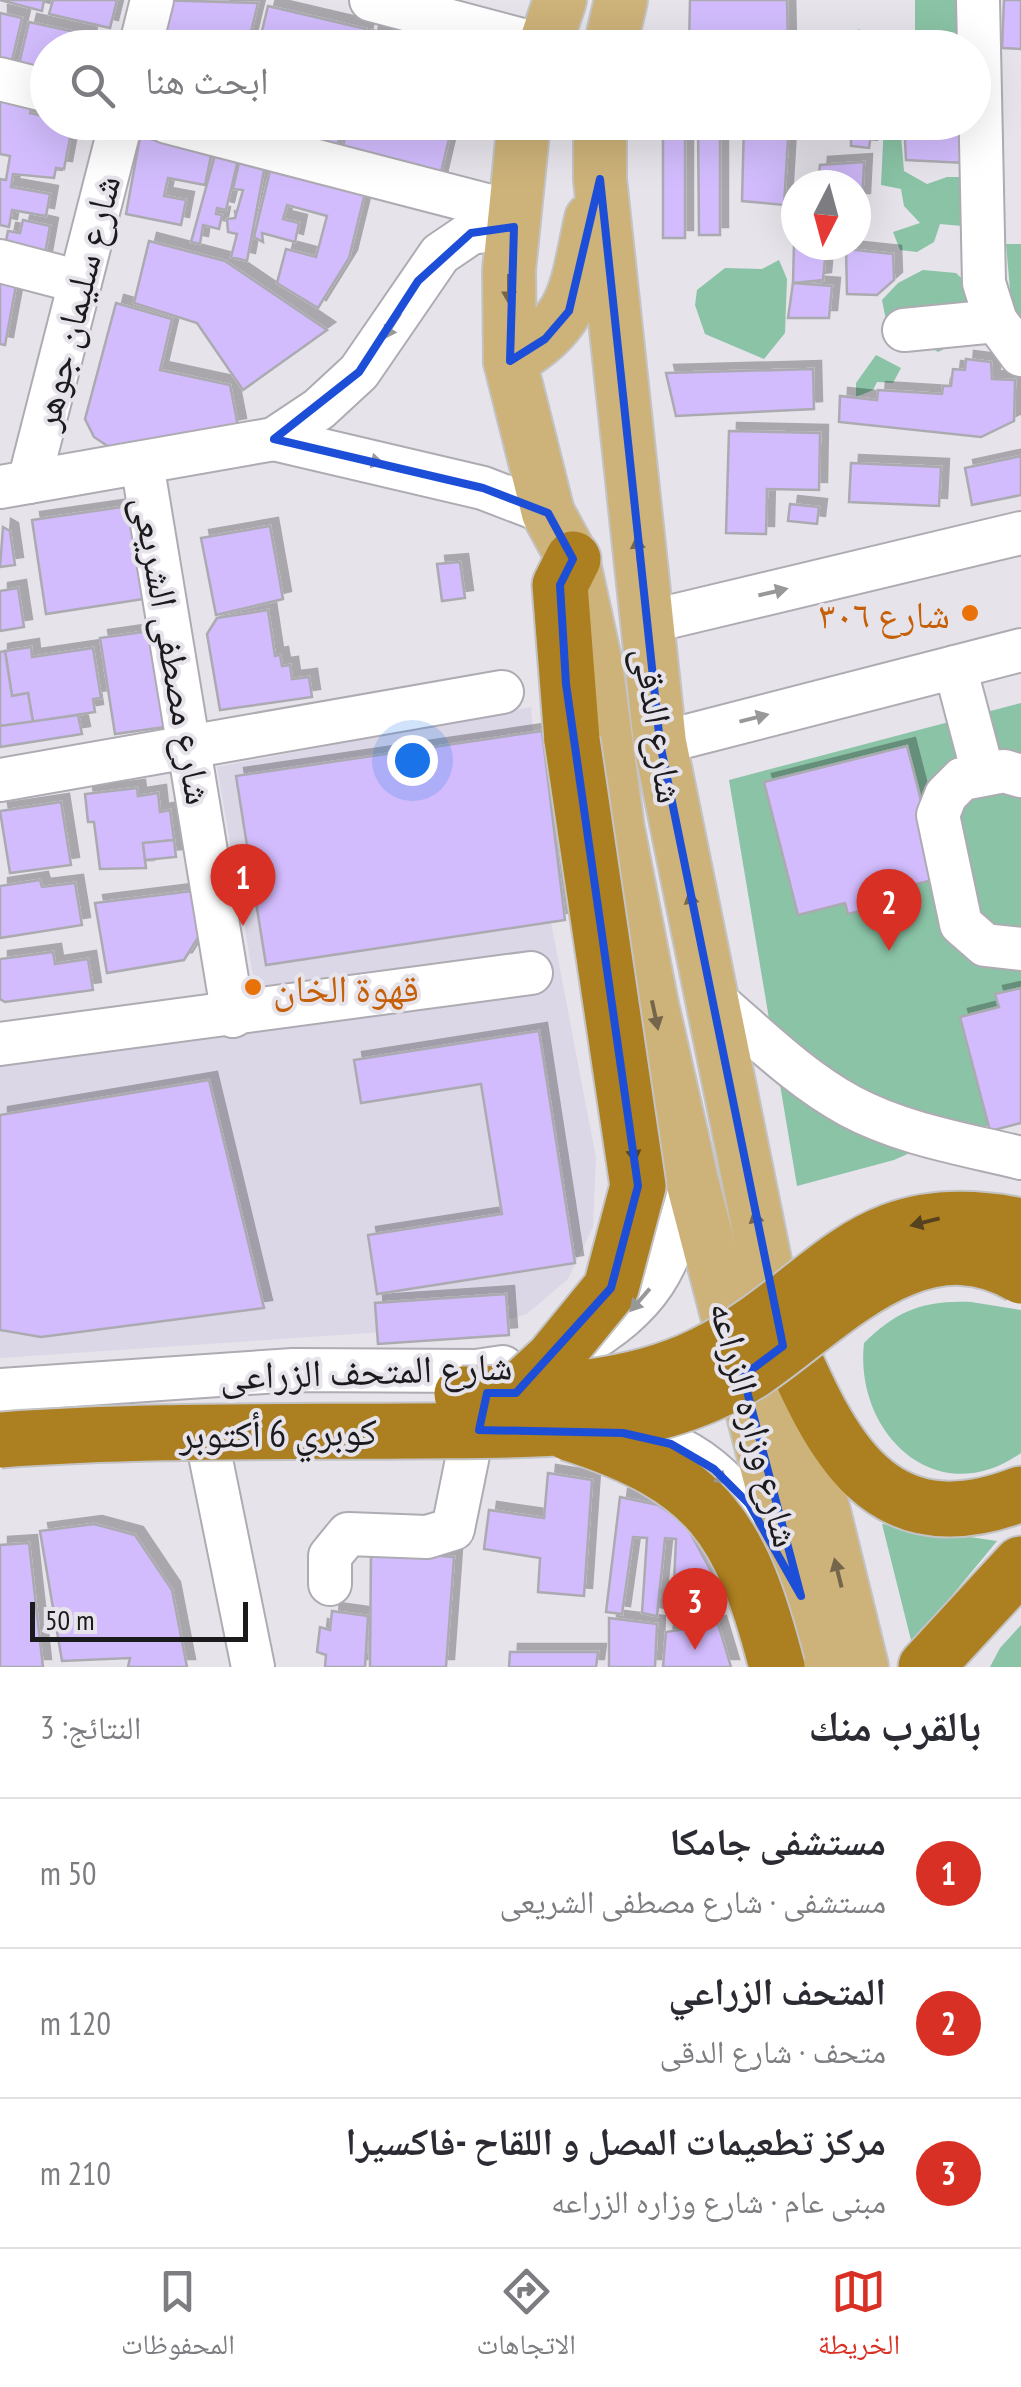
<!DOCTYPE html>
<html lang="ar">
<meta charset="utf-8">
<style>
:root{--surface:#fff;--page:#f7f7f7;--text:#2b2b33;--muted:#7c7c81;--line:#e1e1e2;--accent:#d93025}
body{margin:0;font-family:"PT Sans Narrow","Noto Naskh Arabic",sans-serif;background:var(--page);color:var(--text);direction:rtl}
.compass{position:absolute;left:781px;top:170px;width:90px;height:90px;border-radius:50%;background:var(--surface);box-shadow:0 10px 40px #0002;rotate:186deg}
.scale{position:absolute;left:30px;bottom:25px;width:218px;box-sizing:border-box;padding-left:10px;border:5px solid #1b1a1d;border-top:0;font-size:28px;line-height:35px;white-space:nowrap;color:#1b1a1d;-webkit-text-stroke:8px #e6e3eb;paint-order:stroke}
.you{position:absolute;left:412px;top:760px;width:35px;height:35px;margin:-25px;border:8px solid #fff;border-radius:50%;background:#1a73e8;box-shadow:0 0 0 15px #1a73e833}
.badge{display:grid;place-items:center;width:65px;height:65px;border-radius:50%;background:var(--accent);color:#fff;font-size:32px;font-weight:700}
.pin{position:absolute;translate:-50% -82px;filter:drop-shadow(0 2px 5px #0008)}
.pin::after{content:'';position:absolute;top:52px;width:35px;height:30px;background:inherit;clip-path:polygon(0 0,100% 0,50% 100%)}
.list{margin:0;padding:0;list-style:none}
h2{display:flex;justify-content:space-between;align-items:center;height:130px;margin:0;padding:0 40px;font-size:42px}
h2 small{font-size:32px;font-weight:400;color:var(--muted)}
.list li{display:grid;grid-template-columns:65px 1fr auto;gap:30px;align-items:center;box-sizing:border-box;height:150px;padding:0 40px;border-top:2px solid var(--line)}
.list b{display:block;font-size:38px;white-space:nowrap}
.list p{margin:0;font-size:32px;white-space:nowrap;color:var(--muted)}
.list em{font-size:32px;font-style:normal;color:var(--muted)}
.icon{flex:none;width:55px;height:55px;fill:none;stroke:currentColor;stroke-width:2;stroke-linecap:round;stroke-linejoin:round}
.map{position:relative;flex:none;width:1021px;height:1667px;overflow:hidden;direction:ltr}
.search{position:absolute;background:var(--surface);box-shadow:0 10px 40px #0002;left:30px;right:30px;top:30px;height:110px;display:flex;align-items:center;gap:25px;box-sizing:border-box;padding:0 35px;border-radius:55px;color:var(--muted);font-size:38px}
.sheet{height:580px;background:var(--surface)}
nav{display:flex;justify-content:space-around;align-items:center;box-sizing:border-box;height:140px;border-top:2px solid var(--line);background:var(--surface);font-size:28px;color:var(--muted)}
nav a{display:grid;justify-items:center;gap:5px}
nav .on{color:var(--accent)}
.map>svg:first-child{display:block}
.built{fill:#dbd7e6}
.green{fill:#8ac3a6}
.building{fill:#d2bcfd;stroke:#acaab1;stroke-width:2.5;filter:url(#shadow)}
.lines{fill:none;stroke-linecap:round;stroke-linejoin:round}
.minor-casing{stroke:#aeabb3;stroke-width:46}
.major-casing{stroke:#c4c3c4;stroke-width:56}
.highway-casing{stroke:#c4c3c4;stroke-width:59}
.minor{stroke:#fff;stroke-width:42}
.major{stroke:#cdb279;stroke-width:52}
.highway{stroke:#ac7f20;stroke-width:55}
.highway-bridge-casing{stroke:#c4c3c4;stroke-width:59;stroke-linecap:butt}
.highway-bridge{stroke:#ac7f20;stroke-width:55}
.oneway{fill:#74664b}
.oneway2{fill:#989899}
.oneway3{fill:#55421e}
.marked{fill:none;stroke:#1d4ed8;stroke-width:8;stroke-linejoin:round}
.food-dot{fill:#e8710a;stroke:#e6e3eb;stroke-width:4}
.labels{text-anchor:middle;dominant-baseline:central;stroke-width:8;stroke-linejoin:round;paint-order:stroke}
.street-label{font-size:38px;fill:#1b1a1d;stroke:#e6e3eb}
.food-label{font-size:38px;fill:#c56008;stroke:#e6e3eb;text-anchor:end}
</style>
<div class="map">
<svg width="1021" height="1667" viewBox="0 0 1021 1667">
<defs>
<filter id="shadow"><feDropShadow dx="8" dy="-8" stdDeviation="0" flood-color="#0004"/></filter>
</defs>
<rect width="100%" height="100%" fill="#e6e3eb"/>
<!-- built -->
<path class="built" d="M531 707 547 901 596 1158 593 1227 568 1279 527 1314 489 1325 0 1358V1060L262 1028 217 767Z"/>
<!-- green -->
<g class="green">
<path d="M915 0H971L970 47 915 48Z"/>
<path d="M884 123H900L904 171 927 184 947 177H971L973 227 940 224 934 242 917 252 900 250 893 232 920 223 904 206 901 189 881 185Z"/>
<path d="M1006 244H1021V335L1013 324Z"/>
<path d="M779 260 787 279 785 333 764 359 705 334 695 305 697 290 725 268 762 269Z"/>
<path d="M923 270 956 273 975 291 960 341 938 352 886 320 882 300 898 283Z"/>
<path d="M876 355 901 368 893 383 877 382 873 390 856 397V383Z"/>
<path d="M1021 703V1123L966 1128 894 1160 797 1186 729 780Z"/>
<path d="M971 1302 1021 1310V1453C936 1513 854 1433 864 1343 897 1310 925 1300 971 1302Z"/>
<path d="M882 1524 997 1541 912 1644Z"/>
<path d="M1021 1625V1667H990L1000 1648Z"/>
</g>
<!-- building -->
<g class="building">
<path d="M0 0H44L42 11Z"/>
<path d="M53 0H117L110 28 49 14Z"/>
<path d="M155 0 258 3 247 48H182L145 39Z"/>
<path d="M690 0H787L788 48H689Z"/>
<path d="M1004 0H1021V49L1002 48Z"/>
<path d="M268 6 366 29 362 48H258Z"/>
<path d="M0 13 22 18 8 77 0 75Z"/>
<path d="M29 22 89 35 86 48H48V88L15 81Z"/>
<path d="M372 30 443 48H368Z"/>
<path d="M851 39 886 43 885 48H851Z"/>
<path d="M0 100 32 106 30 113 48 117V122H73L64 169 56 168 54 178 13 174 11 187 50 194 46 216 12 210 9 227 0 225V179L6 180 10 156 0 154Z"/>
<path d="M239 122H343L334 160Z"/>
<path d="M349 122 452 126 438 185 339 162Z"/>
<rect x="663" y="122" width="22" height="116"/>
<path d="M698 122H720V235H699Z"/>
<path d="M744 122H789L784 205 742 201Z"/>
<path d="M851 122H873L869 148 851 146Z"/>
<path d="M904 122H964L965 163 906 160Z"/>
<path d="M140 137 212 151 205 185 168 178 164 196 186 200 181 225 126 214Z"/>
<path d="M215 155 238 160 226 210 217 208 216 214 222 215 219 229 203 225 200 244 191 242Z"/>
<path d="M240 158 265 165 247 261 231 257 237 234 228 232 227 219 235 218 243 190 233 189Z"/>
<path d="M864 162 862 201H856V185H818L820 165Z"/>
<path d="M270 171 365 193 349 258 318 308 277 283 286 249 316 257 327 216 287 205 283 219 299 223 295 242 262 233 263 242 254 237Z"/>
<path d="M23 220 50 226 44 259 4 251 8 231 20 233Z"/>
<path d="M149 241 225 261 327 330 243 390 197 323 134 303Z"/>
<path d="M794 244 826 248 823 280 793 283Z"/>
<path d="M846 249 893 254 894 280 877 295 847 294Z"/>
<path d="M0 277 17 280 5 345 0 344Z"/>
<path d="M793 283 832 286 829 318H788Z"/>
<path d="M116 303 172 319 160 370 230 385 238 426 112 449 94 437 85 419Z"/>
<path d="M966 359 991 362 992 379 1015 380 1014 421 981 437 839 422 840 396 877 400 878 390 942 394 943 386H951L953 369 965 370Z"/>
<path d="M813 369 814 409 676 416 666 373Z"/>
<path d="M729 431 820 433 819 490 767 489 766 534 726 533Z"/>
<path d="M1021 456V495L972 505 965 468Z"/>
<path d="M851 463 941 467 939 506 849 502Z"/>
<path d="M790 504 819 507 817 524 788 521Z"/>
<path d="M136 505 150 598 46 614 32 520Z"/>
<path d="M270 526 283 599 216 615 201 538Z"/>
<path d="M3 527 10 531 15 565 0 567Z"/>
<path d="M460 562 465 598 442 601 437 564Z"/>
<path d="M18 588 24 627 0 631V591Z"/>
<path d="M268 610 275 656 280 655 282 666 290 665 292 679 309 677 312 697 220 710 207 634 217 618Z"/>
<path d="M157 630 172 726 115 734 100 638Z"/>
<path d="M31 647 32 657 93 648 101 698 93 699 95 712 33 722 28 693 12 696 5 651Z"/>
<path d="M5 651 12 696 28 693 33 722 0 726V652Z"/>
<path d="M78 715 82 734 0 747V726Z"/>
<path d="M542 731 565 920 266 965 236 776Z"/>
<path d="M907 746 941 878 896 889 899 901 848 914 845 903 798 915 764 782Z"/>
<path d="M137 788 138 796 158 793 160 812 170 810 174 840 143 843 146 868 100 869 94 822H88L85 794Z"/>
<path d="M61 802 71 865 10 873 0 811Z"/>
<path d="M174 840 176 857 145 860 143 843Z"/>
<path d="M40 880 42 887 75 883 82 925 0 938V886Z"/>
<path d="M192 891 199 936 184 960 107 973 95 903Z"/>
<path d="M53 952 55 964 88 959 93 990 5 1002 0 999V959Z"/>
<path d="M1021 988V1123L990 1131 960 1017 999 1007 995 994Z"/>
<path d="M539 1031 575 1263 377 1294 368 1235 502 1214 481 1084 361 1103 354 1060Z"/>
<path d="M209 1080 264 1308 41 1337 0 1330V1115Z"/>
<path d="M506 1294 509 1335 378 1344 375 1303Z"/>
<path d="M548 1473 592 1480 584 1596 538 1592 540 1558 484 1549 489 1510 544 1518Z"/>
<path d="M620 1497 658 1505 685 1523 726 1599 674 1584 676 1539 665 1538 657 1616 642 1613 647 1538 633 1537 622 1614 606 1612Z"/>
<path d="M94 1524 135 1535 172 1590 187 1667H128L130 1658 62 1661 40 1531Z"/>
<path d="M29 1543 43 1667H0V1545Z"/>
<path d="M371 1550 454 1557 446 1667H370Z"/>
<path d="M332 1611 368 1616 365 1667H325L326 1655 317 1652 320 1627 330 1630Z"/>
<path d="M609 1618 657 1624 655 1667H609Z"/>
<path d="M718 1624 731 1667H663L666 1632Z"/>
<path d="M510 1652H598L596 1667H509Z"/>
</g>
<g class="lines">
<!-- minor casing -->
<g class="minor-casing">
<g id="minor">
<path d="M371 0 545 46"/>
<path d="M978 0 984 283 996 321 1021 355"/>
<path d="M140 48 152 0"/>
<path d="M0 79 48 91"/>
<path d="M167 122 513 212"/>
<path d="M0 261 80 282"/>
<path d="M904 330 996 321"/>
<path d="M274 439 483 488 548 513"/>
<path d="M142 463 233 1016"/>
<path d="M29 482 121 122"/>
<path d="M0 487 274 439 319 409 359 372 440 254 471 233 514 227"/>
<path d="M644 623 1021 533"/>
<path d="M955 667 983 773"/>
<path d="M660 743 1021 650"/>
<path d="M1021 776 1004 771 962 779 946 795 938 815 961 924 985 945 1021 949"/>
<path d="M0 780 502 692"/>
<path d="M709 995C754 1033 798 1078 850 1106 902 1134 964 1144 1021 1158"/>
<path d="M0 1044 531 973"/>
<path d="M572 1352C654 1303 668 1272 692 1181"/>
<path d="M0 1390 293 1370 476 1371 503 1367"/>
<path d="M610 1434C691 1432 741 1490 777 1554"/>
<path d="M209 1450 253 1667"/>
<path d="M330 1584V1556L348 1534 427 1537 453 1529 471 1440 483 1425 488 1409"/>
</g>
</g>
<!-- major casing -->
<g class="major-casing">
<g id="major">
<path d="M544 48 560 0"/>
<path d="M610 48 621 0"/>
<path d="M524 122 509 270 510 361 548 513 573 559 596 664 618 829 652 1005 692 1181 819 1667"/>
<path d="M600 122V179L660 743 777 1320 862 1667"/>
<path d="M510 361C578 320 575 292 591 219"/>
</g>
</g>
<!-- highway casing -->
<g class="highway-casing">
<g id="highway">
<path d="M572 740 560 585 573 559"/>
<path d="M777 1320C827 1433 871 1552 1021 1494"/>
<path d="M926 1667 1021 1564"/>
</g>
</g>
<!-- minor -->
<use href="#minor" class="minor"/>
<!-- major -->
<use href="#major" class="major"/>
<!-- highway -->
<use href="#highway" class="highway"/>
<!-- highway-bridge casing -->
<g class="highway-bridge-casing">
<g id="highway-bridge">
<path d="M516 1393 553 1359 611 1288 638 1186 572 740"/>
<path d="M462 1394C543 1393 629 1391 702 1355 828 1293 856 1192 1021 1226"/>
<path d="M569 1433C709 1478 741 1528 777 1667"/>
<path d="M0 1440C136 1430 273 1432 409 1431 494 1430 582 1434 665 1410 697 1401 726 1388 754 1370 830 1319 919 1215 1021 1276"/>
</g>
</g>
<!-- highway-bridge -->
<use href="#highway-bridge" class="highway-bridge"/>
</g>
<!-- one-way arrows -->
<defs><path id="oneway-solid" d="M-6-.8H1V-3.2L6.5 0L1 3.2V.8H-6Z" transform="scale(2.5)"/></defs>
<g class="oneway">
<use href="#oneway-solid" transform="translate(509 289) rotate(90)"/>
<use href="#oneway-solid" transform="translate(638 551) rotate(-95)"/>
<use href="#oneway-solid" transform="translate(692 906) rotate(-101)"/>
<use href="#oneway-solid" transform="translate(655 1015) rotate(78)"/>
<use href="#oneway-solid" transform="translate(757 1225) rotate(-102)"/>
<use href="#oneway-solid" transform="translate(838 1573) rotate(-104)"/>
</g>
<g class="oneway2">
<use href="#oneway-solid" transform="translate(392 326) rotate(123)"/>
<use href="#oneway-solid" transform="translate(369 460) rotate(12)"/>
<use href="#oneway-solid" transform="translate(773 592) rotate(-13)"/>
<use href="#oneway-solid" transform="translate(754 718) rotate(-14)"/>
<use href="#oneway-solid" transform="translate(640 1300) rotate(131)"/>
<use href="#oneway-solid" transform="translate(716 1474) rotate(40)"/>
</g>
<g class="oneway3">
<use href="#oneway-solid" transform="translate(633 1148) rotate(82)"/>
<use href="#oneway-solid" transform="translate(925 1222) rotate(166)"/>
</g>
<!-- marked area -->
<path class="marked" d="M600 179 660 743 783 1346 743 1376 801 1596 749 1504 714 1469 671 1444 623 1433 479 1430 487 1393H516L611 1288 638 1186 566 684 560 585 573 559 548 513 483 488 274 439 359 372 418 281 471 233 514 227 510 361 545 339 569 311Z"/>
<!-- markers -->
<g class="food-dot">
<circle cx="970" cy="613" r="10"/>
<circle cx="253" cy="987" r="10"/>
</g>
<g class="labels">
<!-- street labels -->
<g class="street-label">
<text transform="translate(75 302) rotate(-76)">شارع سليمان جوهر</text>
<text transform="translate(174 650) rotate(80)">شارع مصطفى الشريعى</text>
<text transform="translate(660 725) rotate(81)">شارع الدقى</text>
<text transform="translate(366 1370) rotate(-2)">شارع المتحف الزراعى</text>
<text transform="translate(756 1424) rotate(75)">شارع وزاره الزراعه</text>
<text transform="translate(278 1432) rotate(-1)">كوبري 6 أكتوبر</text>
</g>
<!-- food labels -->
<g class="food-label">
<text x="950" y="613">شارع ٣٠٦</text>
<text x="273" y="987" text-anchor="start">قهوة الخان</text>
</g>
</g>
</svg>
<svg class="compass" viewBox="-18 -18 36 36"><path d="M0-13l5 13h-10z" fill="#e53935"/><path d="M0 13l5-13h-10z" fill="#7c7c81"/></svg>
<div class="scale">50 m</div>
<div class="you"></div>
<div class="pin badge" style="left:243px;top:926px">1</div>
<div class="pin badge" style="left:889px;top:951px">2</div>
<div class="pin badge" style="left:695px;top:1650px">3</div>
<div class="search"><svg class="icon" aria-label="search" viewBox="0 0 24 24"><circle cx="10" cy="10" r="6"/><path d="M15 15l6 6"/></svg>ابحث هنا</div>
</div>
<section class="sheet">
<h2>بالقرب منك<small>النتائج: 3</small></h2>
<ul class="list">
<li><span class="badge">1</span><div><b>مستشفى جامكا</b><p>مستشفى · شارع مصطفى الشريعى</p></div><em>50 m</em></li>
<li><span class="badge">2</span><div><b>المتحف الزراعي</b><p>متحف · شارع الدقى</p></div><em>120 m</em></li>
<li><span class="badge">3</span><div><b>مركز تطعيمات المصل و اللقاح -فاكسيرا</b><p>مبنى عام · شارع وزاره الزراعه</p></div><em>210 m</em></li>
</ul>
</section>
<nav>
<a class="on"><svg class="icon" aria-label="map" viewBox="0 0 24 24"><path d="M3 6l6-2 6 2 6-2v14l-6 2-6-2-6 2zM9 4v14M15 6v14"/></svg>الخريطة</a>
<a><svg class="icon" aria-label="directions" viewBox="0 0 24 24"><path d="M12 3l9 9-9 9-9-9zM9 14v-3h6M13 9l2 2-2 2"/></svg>الاتجاهات</a>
<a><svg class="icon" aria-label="saved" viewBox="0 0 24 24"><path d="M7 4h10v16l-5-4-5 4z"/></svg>المحفوظات</a>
</nav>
